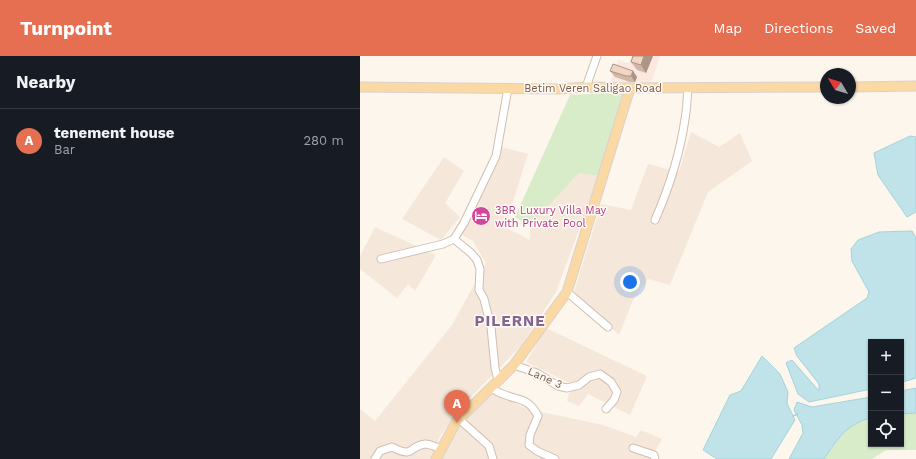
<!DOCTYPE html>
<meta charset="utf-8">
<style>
:root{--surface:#171b24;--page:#242831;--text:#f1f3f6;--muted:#9ea1a6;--line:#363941;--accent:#e76f51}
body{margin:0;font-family:"Work Sans",sans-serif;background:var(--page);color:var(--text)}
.controls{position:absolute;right:12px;bottom:12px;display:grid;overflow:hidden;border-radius:0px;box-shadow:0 1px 3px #0004}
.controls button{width:36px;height:36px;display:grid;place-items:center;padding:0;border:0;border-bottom:1px solid var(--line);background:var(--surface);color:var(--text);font:20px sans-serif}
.compass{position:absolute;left:460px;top:12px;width:36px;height:36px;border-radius:50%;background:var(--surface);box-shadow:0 1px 3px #0004;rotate:308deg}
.you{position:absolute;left:270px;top:226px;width:14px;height:14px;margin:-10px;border:3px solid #fff;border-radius:50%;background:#1a73e8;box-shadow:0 0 0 6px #1a73e833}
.badge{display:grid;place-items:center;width:26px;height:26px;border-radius:50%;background:var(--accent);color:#fff;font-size:13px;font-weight:700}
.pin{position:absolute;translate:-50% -33px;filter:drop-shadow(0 1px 2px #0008)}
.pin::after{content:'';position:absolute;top:21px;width:14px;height:12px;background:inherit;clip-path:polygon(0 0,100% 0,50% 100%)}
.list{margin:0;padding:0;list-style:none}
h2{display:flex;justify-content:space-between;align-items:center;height:52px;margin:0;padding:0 16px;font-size:17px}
h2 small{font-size:13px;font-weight:400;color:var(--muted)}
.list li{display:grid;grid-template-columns:26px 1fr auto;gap:12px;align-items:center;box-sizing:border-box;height:64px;padding:0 16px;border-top:1px solid var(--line)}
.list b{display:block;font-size:15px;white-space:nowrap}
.list p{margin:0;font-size:13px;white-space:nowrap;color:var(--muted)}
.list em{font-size:13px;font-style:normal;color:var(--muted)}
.icon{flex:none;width:22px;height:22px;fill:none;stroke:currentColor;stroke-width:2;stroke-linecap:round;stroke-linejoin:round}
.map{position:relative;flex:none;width:556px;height:403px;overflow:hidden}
header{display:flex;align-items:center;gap:24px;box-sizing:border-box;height:56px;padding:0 20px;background:var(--accent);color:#fff}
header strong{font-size:19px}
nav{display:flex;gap:22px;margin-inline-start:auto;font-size:14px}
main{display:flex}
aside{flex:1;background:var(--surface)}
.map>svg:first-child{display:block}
.residential{fill:#f5e8da}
.commercial{fill:#fde8e0}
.green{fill:#d8ecc9}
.water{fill:#bfe3e8;stroke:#a5d3da}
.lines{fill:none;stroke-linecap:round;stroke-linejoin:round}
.stream{stroke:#a5d3da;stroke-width:1.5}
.minor-casing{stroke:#d1beb0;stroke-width:9}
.major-casing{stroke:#dad1cd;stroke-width:11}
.minor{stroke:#fff;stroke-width:7}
.major{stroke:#fbd9a5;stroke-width:9}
.wall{fill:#d1b7a8}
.shaded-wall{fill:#aa9588}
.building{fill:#f3d5c3;stroke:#aa9588}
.labels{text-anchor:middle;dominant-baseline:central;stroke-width:3;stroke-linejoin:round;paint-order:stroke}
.street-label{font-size:11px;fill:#7a5c4d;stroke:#fffaf3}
.hotel-label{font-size:11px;fill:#b23c85;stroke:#fffaf3;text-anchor:start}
.district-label{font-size:15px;font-weight:bold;letter-spacing:1px;fill:#846695;stroke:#fffaf3}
</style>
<header>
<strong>Turnpoint</strong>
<nav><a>Map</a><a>Directions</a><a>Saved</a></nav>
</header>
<main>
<aside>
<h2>Nearby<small></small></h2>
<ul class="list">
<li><span class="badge">A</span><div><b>tenement house</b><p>Bar</p></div><em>280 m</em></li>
</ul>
</aside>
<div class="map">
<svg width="556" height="403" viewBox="0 0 556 403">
<rect width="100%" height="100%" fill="#fdf6ec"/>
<!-- residential -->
<g class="residential">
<path d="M331 76 359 91 380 77 392 105 348 136 310 229 288 223 273 244 259 279 214 236 241 148 271 154 288 108 319 116Z"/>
<path d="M142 91 168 98 145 171 170 184V170L219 117 239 120 196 236 161 290 101 351 79 382 72 403H0V353L15 365 92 269 126 207 113 185 102 179 134 115Z"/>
<path d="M84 101 104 115 85 147 100 161 81 184 42 163Z"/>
<path d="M15 171 76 199 55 235 48 228 37 242 0 213V200Z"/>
<path d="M186 272 287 320 270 359 228 338 219 350 207 345 212 328 166 306Z"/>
<path d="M131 335 167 353 243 369 276 381 281 374 302 383 291 403H79L95 372Z"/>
</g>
<!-- commercial -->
<path class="commercial" d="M271 0H300L291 28 250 26 258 4 269 7Z"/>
<!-- green -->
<g class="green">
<path d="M264 36 239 120 219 117 170 170 155 161 210 39Z"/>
<path d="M556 357V394H526L512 403H464C477 384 487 367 511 362V388H541V358Z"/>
</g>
<!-- water -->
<g class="water">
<path d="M550 80 556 81V156L547 161 518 119 514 97Z"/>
<path d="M552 175 556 182V322L550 324 541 326V286H511V333L449 346 438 338 426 307 432 304 459 335V328L437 300 434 292 507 242 509 236 492 205 491 193 498 184 519 176Z"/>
<path d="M402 300 420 318 428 336 427 347 433 360 435 364 411 403H357L343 394 370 339 381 335Z"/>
<path d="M556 332V357L541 358V335Z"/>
<path d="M511 341V362C487 367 477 384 464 403H429L443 377 442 369 434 354 437 346 452 351Z"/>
</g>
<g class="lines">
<!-- stream -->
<path class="stream" d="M433 360 438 358"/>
<!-- minor casing -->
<g class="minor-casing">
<g id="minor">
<path d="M226 31 237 0"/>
<path d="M295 164C309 132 320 98 325 63 327 53 327 42 328 32"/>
<path d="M94 183 111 197 117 204 120 213 119 234 124 243 131 271 135 312 138 324"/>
<path d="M21 203 83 188 94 183 104 167 136 100 148 32"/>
<path d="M207 236 248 271"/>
<path d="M154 309 177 317 198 330 207 332 219 329 229 321 240 318 251 326 257 336 254 344 246 353"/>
<path d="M131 332C135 334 139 337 143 338 159 345 168 341 178 360L170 379 169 389 177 395 195 403"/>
<path d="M99 363 129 390 133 403"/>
<path d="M273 392 294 399 295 403"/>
<path d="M15 403 20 395 32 391C55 403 48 390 65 388 70 388 76 391 81 393"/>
</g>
</g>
<!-- major casing -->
<g class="major-casing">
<g id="major">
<path d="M0 31 199 33 226 31 270 32 466 31"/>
<path d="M490 31 556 30"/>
<path d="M76 403 96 366 154 309 207 236 270 32"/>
</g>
</g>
<!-- minor -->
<use href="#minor" class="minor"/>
<!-- major -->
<use href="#major" class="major"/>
</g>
<!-- wall -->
<g class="wall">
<path d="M273 0H293L286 17 277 14 271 6Z"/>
<path d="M250 15H273L277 21 275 26H270L255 21Z"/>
</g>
<!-- shaded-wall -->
<g class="shaded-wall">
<path d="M284 0H293L286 17 281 9Z"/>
<path d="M273 15 277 21 275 26 271 20Z"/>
</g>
<!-- building -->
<g class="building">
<path d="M273 0H284L281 9 271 6Z"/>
<path d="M253 8 273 15 271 20H266L250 15Z"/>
</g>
<!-- icons -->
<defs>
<g id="hotel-disc" transform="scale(1)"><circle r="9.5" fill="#d1479c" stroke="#fffaf3"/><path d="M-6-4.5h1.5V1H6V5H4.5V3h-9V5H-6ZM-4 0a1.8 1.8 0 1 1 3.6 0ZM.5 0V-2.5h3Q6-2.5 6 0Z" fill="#fff"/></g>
</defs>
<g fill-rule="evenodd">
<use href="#hotel-disc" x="121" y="160"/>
</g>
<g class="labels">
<!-- street labels -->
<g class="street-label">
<text x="233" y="32">Betim Veren Saligao Road</text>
<text transform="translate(185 322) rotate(24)">Lane 3</text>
</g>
<!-- hotel labels -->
<g class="hotel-label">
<text x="135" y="154">3BR Luxury Villa May<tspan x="135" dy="13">with Private Pool</tspan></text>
</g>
<!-- district labels -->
<g class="district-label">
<text x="150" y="265">PILERNE</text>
</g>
</g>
</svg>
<div class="controls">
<button>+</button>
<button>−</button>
<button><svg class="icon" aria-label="locate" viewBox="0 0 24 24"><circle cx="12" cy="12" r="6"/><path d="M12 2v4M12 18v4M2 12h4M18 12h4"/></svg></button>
</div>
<svg class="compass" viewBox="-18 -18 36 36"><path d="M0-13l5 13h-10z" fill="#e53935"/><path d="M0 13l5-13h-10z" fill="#9ea1a6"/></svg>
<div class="you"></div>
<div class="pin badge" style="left:97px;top:367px">A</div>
</div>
</main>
